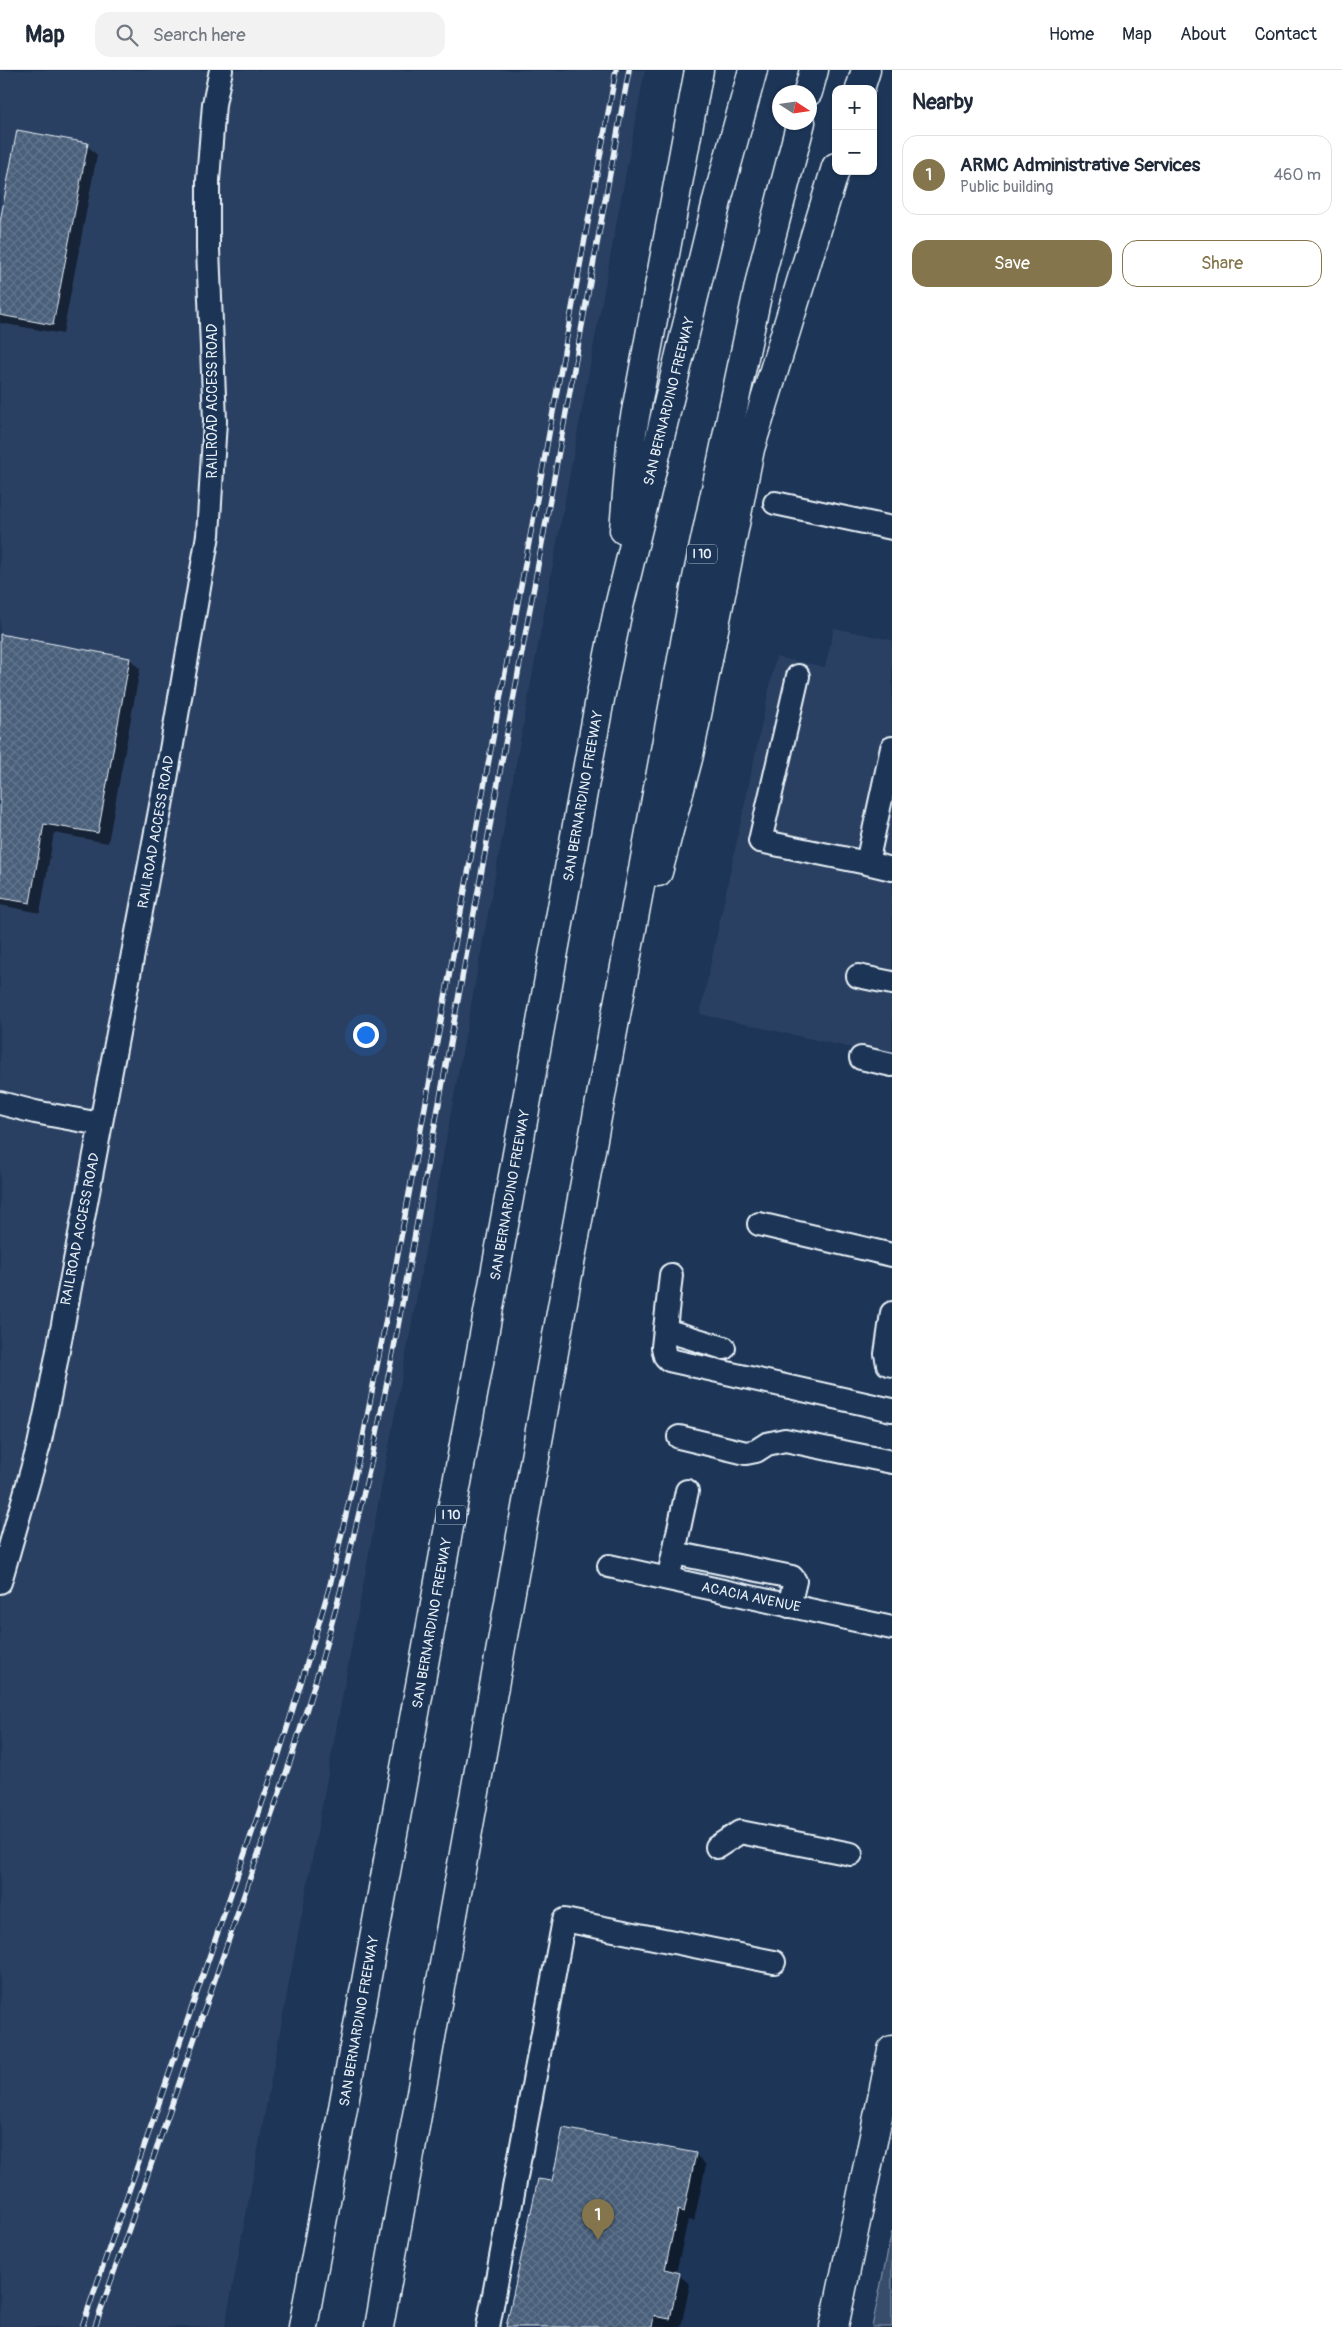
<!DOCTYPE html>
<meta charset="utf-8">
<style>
:root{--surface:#fff;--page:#f2f2f3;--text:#1f2937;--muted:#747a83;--line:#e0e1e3;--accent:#84754c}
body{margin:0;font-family:Pangolin,sans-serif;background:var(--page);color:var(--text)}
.controls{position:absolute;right:15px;top:15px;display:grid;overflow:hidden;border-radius:10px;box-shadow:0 1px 4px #0004}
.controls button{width:45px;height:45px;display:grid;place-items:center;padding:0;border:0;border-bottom:1px solid var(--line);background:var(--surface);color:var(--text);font:25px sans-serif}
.compass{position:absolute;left:772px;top:15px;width:45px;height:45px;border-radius:50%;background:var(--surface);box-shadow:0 1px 4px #0004;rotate:102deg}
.you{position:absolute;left:365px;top:964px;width:18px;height:18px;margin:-12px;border:4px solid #fff;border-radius:50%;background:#1a73e8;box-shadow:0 0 0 8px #1a73e833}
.badge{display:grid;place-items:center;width:32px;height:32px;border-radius:50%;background:var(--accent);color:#fff;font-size:16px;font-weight:700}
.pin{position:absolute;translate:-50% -41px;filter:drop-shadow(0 1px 2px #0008)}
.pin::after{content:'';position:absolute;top:26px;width:18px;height:15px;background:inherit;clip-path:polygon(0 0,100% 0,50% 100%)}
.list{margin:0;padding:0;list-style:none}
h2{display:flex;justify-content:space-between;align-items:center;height:65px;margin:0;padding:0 20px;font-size:21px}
h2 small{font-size:16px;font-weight:400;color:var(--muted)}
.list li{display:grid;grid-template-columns:32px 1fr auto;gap:15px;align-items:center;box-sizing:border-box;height:80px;margin:0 10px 10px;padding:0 10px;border:1px solid var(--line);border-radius:15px}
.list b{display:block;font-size:19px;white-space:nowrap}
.list p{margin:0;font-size:16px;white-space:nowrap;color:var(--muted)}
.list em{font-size:16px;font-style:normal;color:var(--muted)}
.actions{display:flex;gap:10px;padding:15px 20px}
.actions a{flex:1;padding:11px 0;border:1px solid var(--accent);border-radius:15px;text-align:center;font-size:18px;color:var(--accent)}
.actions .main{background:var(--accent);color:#fff}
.icon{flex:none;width:28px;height:28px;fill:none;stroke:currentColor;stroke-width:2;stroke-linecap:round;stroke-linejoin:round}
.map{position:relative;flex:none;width:892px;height:2257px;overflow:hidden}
header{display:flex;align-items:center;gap:30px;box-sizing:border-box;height:70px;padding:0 25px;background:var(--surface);border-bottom:1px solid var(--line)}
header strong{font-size:24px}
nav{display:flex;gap:28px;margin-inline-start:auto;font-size:18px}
.search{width:350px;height:45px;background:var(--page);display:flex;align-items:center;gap:12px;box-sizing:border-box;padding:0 18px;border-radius:15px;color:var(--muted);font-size:19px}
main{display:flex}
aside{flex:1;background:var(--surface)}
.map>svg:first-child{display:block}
.built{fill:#2a4162}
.green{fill:#374d6c;stroke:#909fb2}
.shadow{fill:#0007}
.building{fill:url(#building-cross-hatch);stroke:#e8f1f8}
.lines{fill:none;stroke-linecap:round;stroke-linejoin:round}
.minor-casing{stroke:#e8f1f8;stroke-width:26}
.major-casing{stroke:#e8f1f8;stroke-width:31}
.highway-casing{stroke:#e8f1f8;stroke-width:31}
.minor{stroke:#1d3557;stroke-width:22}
.major{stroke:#1d3557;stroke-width:28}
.highway{stroke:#1d3557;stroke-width:28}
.rail-casing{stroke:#e8f1f8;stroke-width:5.5}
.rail{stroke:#1d3557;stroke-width:4;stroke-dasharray:11;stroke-linecap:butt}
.labels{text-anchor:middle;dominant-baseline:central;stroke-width:4;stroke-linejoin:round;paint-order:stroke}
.shield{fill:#1d3557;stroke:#abb9c8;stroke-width:1}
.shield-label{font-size:12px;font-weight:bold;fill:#e8f1f8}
.street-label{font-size:14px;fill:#e8f1f8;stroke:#1d3557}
</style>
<header>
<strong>Map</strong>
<div class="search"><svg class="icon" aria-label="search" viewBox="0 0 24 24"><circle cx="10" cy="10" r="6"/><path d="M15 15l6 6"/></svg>Search here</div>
<nav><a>Home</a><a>Map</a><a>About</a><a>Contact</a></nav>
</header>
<main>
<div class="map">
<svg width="892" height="2257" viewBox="0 0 892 2257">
<defs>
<pattern id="building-cross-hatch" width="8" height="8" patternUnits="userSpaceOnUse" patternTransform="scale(1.25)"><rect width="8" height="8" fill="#495e7a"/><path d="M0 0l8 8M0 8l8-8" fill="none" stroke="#63768e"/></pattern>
</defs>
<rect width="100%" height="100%" fill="#1d3557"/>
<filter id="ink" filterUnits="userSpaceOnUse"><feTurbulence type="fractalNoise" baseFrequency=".02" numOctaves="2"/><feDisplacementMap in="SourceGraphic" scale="10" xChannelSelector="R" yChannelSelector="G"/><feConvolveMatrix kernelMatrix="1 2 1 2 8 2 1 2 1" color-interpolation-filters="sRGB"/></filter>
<g filter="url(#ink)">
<!-- built -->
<g class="built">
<path d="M0 0H645L225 2257H0Z"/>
<path d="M834 558 892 570V987L700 944 776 587 825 597Z"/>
</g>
<!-- green -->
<path class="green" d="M892 2161V2257H872Z"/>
<!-- shadow -->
<g class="shadow">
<path d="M87 75 97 85 63 264 0 253V159Z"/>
<path d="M0 565 130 589 140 599 108 773 54 763 40 843 0 835Z"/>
<path d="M696 2085 706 2095 694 2151 688 2150 676 2203 690 2214 681 2257H507L553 2113Z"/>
</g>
<!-- building -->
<g class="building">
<path d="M17 60 88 73 53 255 0 245V152Z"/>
<path d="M0 564 130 588 98 763 44 754 30 833 0 828Z"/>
<path d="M563 2058 696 2083 684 2142 678 2140 665 2199 680 2203 670 2249 654 2246 652 2257H506L538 2109 552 2111Z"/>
</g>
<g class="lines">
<!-- minor casing -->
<g class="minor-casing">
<g id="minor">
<path d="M775 433 892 458"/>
<path d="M798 606 760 771 867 793"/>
<path d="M892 678 867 793 892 799"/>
<path d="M858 906 892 913"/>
<path d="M861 988 892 995"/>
<path d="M0 1033 35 1042 100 1054"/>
<path d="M759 1154 892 1185"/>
<path d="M671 1205 663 1277 665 1286 669 1290 892 1340"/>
<path d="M892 1243 886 1284 888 1294 892 1295"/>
<path d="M665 1260 724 1278"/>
<path d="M679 1367 746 1383 756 1381 767 1374 785 1370 892 1392"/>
<path d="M674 1483 792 1507 795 1511 789 1536"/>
<path d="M609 1496 892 1558"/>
<path d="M671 1496 687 1421"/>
<path d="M0 1512 39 1375 50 1323 166 709 208 465 215 351 208 179V110L214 34 221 0"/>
<path d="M717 1777 740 1762 851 1784"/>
<path d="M488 2257 564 1850 774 1892"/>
</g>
</g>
<!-- major casing -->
<g class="major-casing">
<path id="major" d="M834 2257 892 1980"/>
</g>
<!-- highway casing -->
<g class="highway-casing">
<g id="highway">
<path d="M860 19 866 0"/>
<path d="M808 22 814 0"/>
<path d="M624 460 632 363 699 0"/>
<path d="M658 802 689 685 750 379 836 97"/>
<path d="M303 2257 600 629 617 545 718 127 753 0"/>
<path d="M379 2257 566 1215 696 513 762 202 801 52"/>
</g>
</g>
<!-- minor -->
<use href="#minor" class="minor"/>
<!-- major -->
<use href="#major" class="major"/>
<!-- highway -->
<use href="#highway" class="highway"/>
<!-- rail casing -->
<g class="rail-casing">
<g id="rail">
<path d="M82 2257 279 1684 308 1590 330 1515 360 1383 383 1265 616 0"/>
<path d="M95 2257 291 1689 320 1596 341 1519 372 1388 396 1267 629 0"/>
</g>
</g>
<!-- rail -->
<use href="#rail" class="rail"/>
</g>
</g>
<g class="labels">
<!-- shield labels -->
<g class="shield">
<rect x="687" y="474.5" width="30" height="19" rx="4"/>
<rect x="436" y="1435.5" width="30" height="19" rx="4"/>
</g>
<g class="shield-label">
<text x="702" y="484">I 10</text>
<text x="451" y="1445">I 10</text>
</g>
<!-- street labels -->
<g class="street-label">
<text transform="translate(212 331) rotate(-90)">RAILROAD ACCESS ROAD</text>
<text transform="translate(669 331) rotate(-76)">SAN BERNARDINO FREEWAY</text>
<text transform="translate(583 726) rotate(-80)">SAN BERNARDINO FREEWAY</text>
<text transform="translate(156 762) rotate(-80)">RAILROAD ACCESS ROAD</text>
<text transform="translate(510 1125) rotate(-80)">SAN BERNARDINO FREEWAY</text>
<text transform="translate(80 1159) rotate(-79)">RAILROAD ACCESS ROAD</text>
<text transform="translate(751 1527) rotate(12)">ACACIA AVENUE</text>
<text transform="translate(432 1553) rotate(-80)">SAN BERNARDINO FREEWAY</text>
<text transform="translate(359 1951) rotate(-80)">SAN BERNARDINO FREEWAY</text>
</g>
</g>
</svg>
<div class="controls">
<button>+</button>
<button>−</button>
</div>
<svg class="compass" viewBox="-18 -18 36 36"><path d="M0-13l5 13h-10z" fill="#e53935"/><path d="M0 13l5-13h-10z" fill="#747a83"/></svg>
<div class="you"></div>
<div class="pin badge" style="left:598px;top:2170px">1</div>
</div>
<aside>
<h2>Nearby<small></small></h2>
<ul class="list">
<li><span class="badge">1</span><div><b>ARMC Administrative Services</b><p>Public building</p></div><em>460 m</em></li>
</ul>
<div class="actions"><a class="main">Save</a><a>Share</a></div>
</aside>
</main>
